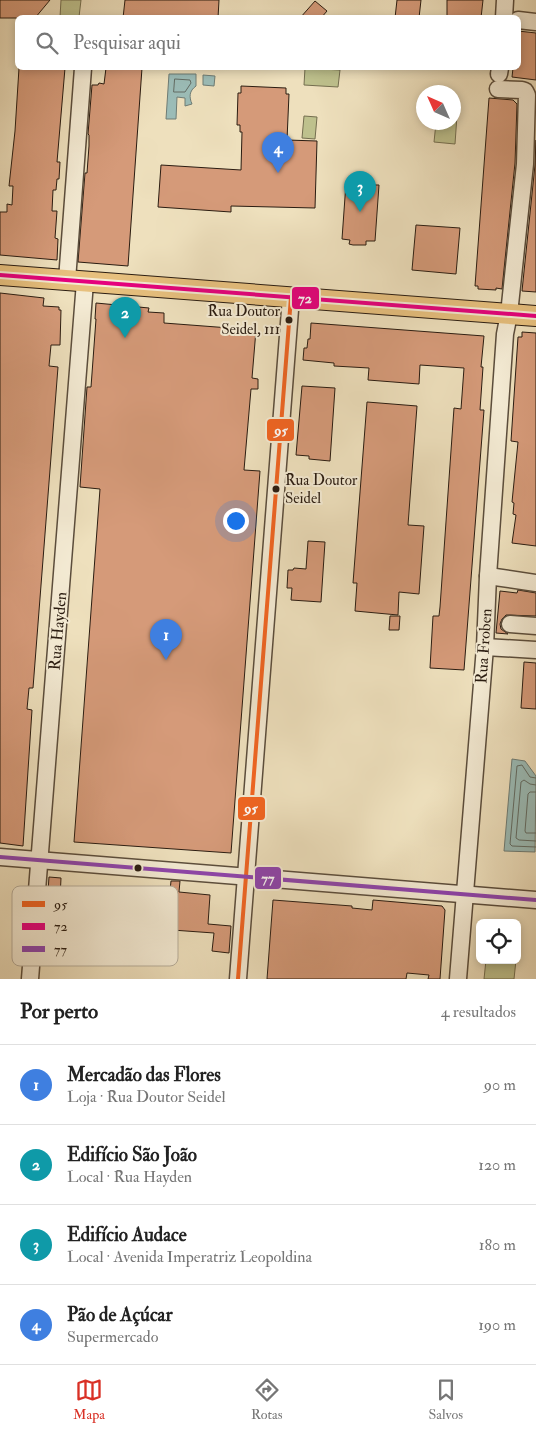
<!DOCTYPE html>
<html lang="pt">
<meta charset="utf-8">
<style>
:root{--surface:#fff;--page:#f2f2f2;--text:#222;--muted:#767676;--line:#e0e0e0;--accent:#d93025}
body{margin:0;font-family:"IM FELL Double Pica",serif;background:var(--page);color:var(--text)}
.controls{position:absolute;right:15px;bottom:15px;display:grid;overflow:hidden;border-radius:8px;box-shadow:0 2px 8px #0003}
.controls button{width:45px;height:45px;display:grid;place-items:center;padding:0;border:0;border-bottom:1px solid var(--line);background:var(--surface);color:var(--text);font:25px sans-serif}
.compass{position:absolute;left:416px;top:85px;width:45px;height:45px;border-radius:50%;background:var(--surface);box-shadow:0 2px 8px #0003;rotate:315deg}
.you{position:absolute;left:235px;top:520px;width:18px;height:18px;margin:-12px;border:4px solid #fff;border-radius:50%;background:#1a73e8;box-shadow:0 0 0 8px #1a73e833}
.badge{display:grid;place-items:center;width:32px;height:32px;border-radius:50%;background:var(--accent);color:#fff;font-size:16px;font-weight:700}
.pin{position:absolute;translate:-50% -41px;filter:drop-shadow(0 1px 2px #0008)}
.pin::after{content:'';position:absolute;top:26px;width:18px;height:15px;background:inherit;clip-path:polygon(0 0,100% 0,50% 100%)}
.list{margin:0;padding:0;list-style:none}
h2{display:flex;justify-content:space-between;align-items:center;height:65px;margin:0;padding:0 20px;font-size:21px}
h2 small{font-size:16px;font-weight:400;color:var(--muted)}
.list li{display:grid;grid-template-columns:32px 1fr auto;gap:15px;align-items:center;box-sizing:border-box;height:80px;padding:0 20px;border-top:1px solid var(--line)}
.list b{display:block;font-size:19px;white-space:nowrap}
.list p{margin:0;font-size:16px;white-space:nowrap;color:var(--muted)}
.list em{font-size:16px;font-style:normal;color:var(--muted)}
.icon{flex:none;width:28px;height:28px;fill:none;stroke:currentColor;stroke-width:2;stroke-linecap:round;stroke-linejoin:round}
.map{position:relative;flex:none;width:536px;height:979px;overflow:hidden}
.search{position:absolute;background:var(--surface);box-shadow:0 2px 8px #0003;left:15px;right:15px;top:15px;height:55px;display:flex;align-items:center;gap:12px;box-sizing:border-box;padding:0 18px;border-radius:8px;color:var(--muted);font-size:19px}
.sheet{height:385px;background:var(--surface)}
nav{display:flex;justify-content:space-around;align-items:center;box-sizing:border-box;height:70px;border-top:1px solid var(--line);background:var(--surface);font-size:14px;color:var(--muted)}
nav a{display:grid;justify-items:center;gap:2px}
nav .on{color:var(--accent)}
.map>svg:first-child{display:block}
.green{fill:#bec18d;stroke:#746e4f}
.water{fill:#9bbcb7;stroke:#6e7c75}
.lines{fill:none;stroke-linecap:round;stroke-linejoin:round}
.shore{stroke:#626c64;stroke-width:1}
.building{fill:#d59a79;stroke:#2a1c11}
.minor-casing{stroke:#5b4d3c;stroke-width:19}
.major-casing{stroke:#2a1c11;stroke-width:22}
.minor{stroke:#f4ebd4;stroke-width:16}
.major{stroke:#e7c07e;stroke-width:20}
.bus-1-casing{stroke:#f4ebd4;stroke-width:8}
.bus-2-casing{stroke:#f4ebd4;stroke-width:8}
.bus-3-casing{stroke:#f4ebd4;stroke-width:8}
.bus-1{stroke:#f26522;stroke-width:4}
.bus-2{stroke:#e5007d;stroke-width:4}
.bus-3{stroke:#8e44ad;stroke-width:4}
.bus-dot{fill:#2a1c11;stroke:#f4ebd4;stroke-width:2}
.labels{text-anchor:middle;dominant-baseline:central;stroke-width:4;stroke-linejoin:round;paint-order:stroke}
.bus-label{font-size:15px;fill:#2a1c11;stroke:#f4ebd4;text-anchor:end}
.street-label{font-size:16px;fill:#2a1c11;stroke:#f4ebd4}
.key{fill:#f4ebd4;stroke:#b7ad9a;stroke-width:1}
.key-label{font-size:14px;fill:#2a1c11}
.line-badge{stroke:#f4ebd4;stroke-width:2}
.badge-label{font-size:14px;text-anchor:middle;font-weight:bold;fill:#fff}
</style>
<div class="map">
<svg width="536" height="979" viewBox="0 0 536 979">
<rect width="100%" height="100%" fill="#eee0bd"/>
<filter id="stains"><feTurbulence type="fractalNoise" baseFrequency=".004" numOctaves="4"/><feColorMatrix values="0 0 0 0 .2 0 0 0 0 .09 0 0 0 0 .02 0 0 0 .5 -.17"/></filter>
<radialGradient id="worn" r=".72"><stop offset=".6" stop-color="#630" stop-opacity="0"/><stop offset="1" stop-color="#630" stop-opacity=".3"/></radialGradient>
<!-- green -->
<g class="green">
<path d="M61 0H81L79 17H60Z"/>
<path d="M305 68 340 70 338 87 304 85Z"/>
<path d="M454 101H458L455 144 434 142 436 123 454 122Z"/>
<path d="M304 116 317 117 315 139 302 138Z"/>
<path d="M486 960H516L514 979H484Z"/>
</g>
<!-- water -->
<g class="water">
<path d="M169 74H196V86C189 91 189 97 192 104L185 106V98L177 97 176 119H166Z"/>
<path d="M203 75 215 76 214 86 203 85Z"/>
<path d="M512 759 525 761 536 776 535 852 504 851Z"/>
</g>
<g class="lines">
<!-- shore -->
<g class="shore">
<path d="M175 79 190 80 191 83 185 92H174Z"/>
<path d="M536 778 530 777 522 765 517 766 510 844 512 846 536 847"/>
<path d="M536 785 530 784 524 780 521 782 516 838 519 840 536 841"/>
<path d="M536 792H530L528 794 525 831 526 833H536"/>
</g>
</g>
<!-- building -->
<g class="building">
<path d="M0 0H50L35 18H0Z"/>
<path d="M125 0H219L218 18H123Z"/>
<path d="M397 0H421L419 18H395Z"/>
<path d="M447 0H483L481 18H447Z"/>
<path d="M315 1 327 11 321 18H300Z"/>
<path d="M518 31 536 33V80L512 77 513 68H518Z"/>
<path d="M19 68H65L57 162H60L59 179H57L56 190H53L52 211H57L55 238 58 239 57 260 0 255V212H7V204L12 205 13 186H9L15 131Z"/>
<path d="M106 68H142L128 266 78 262 85 173H87L89 146V135L88 134 92 85H98L99 83 104 84Z"/>
<path d="M241 86 286 88V94H289L287 140 317 141 315 208 231 206V212L158 207 161 165 241 170 242 132H240V125H237L238 93H241Z"/>
<path d="M489 98 513 100 517 104 515 163 502 289 496 288V290L478 289V286H475Z"/>
<path d="M536 140V292L522 291 535 165Z"/>
<path d="M354 180 371 181 370 185H379L375 241H366V245H353L349 244 350 240 342 239 346 183 354 184Z"/>
<path d="M416 225 460 228 456 274 412 270Z"/>
<path d="M0 293 44 298 43 306 59 307V310H61L60 345H51L49 366 58 367 33 688H29L27 709 32 710 23 846 0 843Z"/>
<path d="M96 303 149 308 148 312 164 313V323L256 330 252 378 258 379V389H251L244 470 260 471 231 853 74 842 100 489 80 487 87 387H91L96 319H95Z"/>
<path d="M311 323 484 336 481 367H483L480 410H484L464 670 430 668 433 616H439L440 607 454 408 461 409 464 368 420 365 419 384 368 380 369 368 334 366V363L303 360 304 348H307L308 339H310Z"/>
<path d="M522 332 536 333V546L512 543 516 515 513 514 514 503 512 502 518 442 511 441 518 337H522Z"/>
<path d="M302 386 335 388 330 461 309 459V456L296 455Z"/>
<path d="M367 402 417 406 408 525 424 526 419 594 399 592 398 615 355 611 357 583H353Z"/>
<path d="M308 541 325 542 321 602 291 600 292 588H287L288 570H293L294 568 306 569Z"/>
<path d="M518 590 536 593V616L506 615 502 619 500 624 501 629 508 634 496 633 500 591 517 593Z"/>
<path d="M390 616H400L399 630H389Z"/>
<path d="M524 662 536 663V709L521 708Z"/>
<path d="M49 877 61 878 59 920 46 919Z"/>
<path d="M171 881H180L179 892 210 895 208 924 231 926 229 953 212 951 214 933 158 929V922H152V908H159L161 891H170Z"/>
<path d="M273 900 352 906V908L372 910 373 900 442 906 445 910 440 979H428L429 975 407 973 406 979H267Z"/>
</g>
<g class="lines">
<!-- minor casing -->
<g class="minor-casing">
<g id="minor">
<path d="M504 18 505 0"/>
<path d="M518 20 536 22"/>
<path d="M499 74 500 68"/>
<path d="M67 280 83 68"/>
<path d="M488 576 536 583"/>
<path d="M510 624 536 626"/>
<path d="M485 647 536 650"/>
<path d="M0 857 536 900"/>
<path d="M30 979 85 282"/>
<path d="M238 979 291 297"/>
<path d="M458 979 485 647 488 576 505 334 509 314 525 164 527 95 525 91 522 90 498 89"/>
</g>
</g>
<!-- major casing -->
<g class="major-casing">
<path id="major" d="M0 275 536 316"/>
</g>
<!-- minor -->
<use href="#minor" class="minor"/>
<!-- major -->
<use href="#major" class="major"/>
<!-- bus-1 casing -->
<g class="bus-1-casing">
<path id="bus-1" d="M238 979 291 297"/>
</g>
<!-- bus-2 casing -->
<g class="bus-2-casing">
<path id="bus-2" d="M0 275 536 316"/>
</g>
<!-- bus-3 casing -->
<g class="bus-3-casing">
<path id="bus-3" d="M0 857 536 900"/>
</g>
<!-- bus-1 -->
<use href="#bus-1" class="bus-1"/>
<!-- bus-2 -->
<use href="#bus-2" class="bus-2"/>
<!-- bus-3 -->
<use href="#bus-3" class="bus-3"/>
</g>
<!-- markers -->
<g class="bus-dot">
<circle cx="289" cy="320" r="4.5"/>
<circle cx="276" cy="489" r="4.5"/>
<circle cx="138" cy="868" r="4.5"/>
</g>
<g class="labels">
<!-- bus labels -->
<g class="bus-label">
<text x="280" y="311">Rua Doutor<tspan x="280" dy="18">Seidel, 111</tspan></text>
<text x="285" y="480" text-anchor="start">Rua Doutor<tspan x="285" dy="18">Seidel</tspan></text>
</g>
<!-- street labels -->
<g class="street-label">
<text transform="translate(58 631) rotate(-85)">Rua Hayden</text>
<text transform="translate(484 646) rotate(-86)">Rua Froben</text>
</g>
</g>
<!-- legend -->
<rect x="12" y="886" width="166" height="80" rx="8" class="key"/>
<rect x="22" y="901" width="23" height="6" fill="#f26522"/>
<rect x="22" y="923" width="23" height="7" fill="#e5007d"/>
<rect x="22" y="946" width="23" height="6" fill="#8e44ad"/>
<g class="key-label">
<text x="54" y="909">95</text>
<text x="54" y="931">72</text>
<text x="54" y="954">77</text>
</g>
<g class="line-badge">
<rect x="291" y="286" width="29" height="24" rx="5" fill="#e5007d"/>
<rect x="266" y="418" width="29" height="24" rx="5" fill="#f26522"/>
<rect x="237" y="796" width="29" height="25" rx="5" fill="#f26522"/>
<rect x="254" y="866" width="28" height="24" rx="5" fill="#8e44ad"/>
</g>
<g class="badge-label">
<text x="305" y="303">72</text>
<text x="281" y="435">95</text>
<text x="251" y="813">95</text>
<text x="268" y="883">77</text>
</g>
<rect width="100%" height="100%" filter="url(#stains)"/>
<rect width="100%" height="100%" fill="url(#worn)"/>
</svg>
<div class="controls">
<button><svg class="icon" aria-label="locate" viewBox="0 0 24 24"><circle cx="12" cy="12" r="6"/><path d="M12 2v4M12 18v4M2 12h4M18 12h4"/></svg></button>
</div>
<svg class="compass" viewBox="-18 -18 36 36"><path d="M0-13l5 13h-10z" fill="#e53935"/><path d="M0 13l5-13h-10z" fill="#767676"/></svg>
<div class="you"></div>
<div class="pin badge" style="left:166px;top:660px;background:#3f7fe0">1</div>
<div class="pin badge" style="left:125px;top:338px;background:#0f9aa8">2</div>
<div class="pin badge" style="left:360px;top:212px;background:#0f9aa8">3</div>
<div class="pin badge" style="left:278px;top:173px;background:#3f7fe0">4</div>
<div class="search"><svg class="icon" aria-label="search" viewBox="0 0 24 24"><circle cx="10" cy="10" r="6"/><path d="M15 15l6 6"/></svg>Pesquisar aqui</div>
</div>
<section class="sheet">
<h2>Por perto<small>4 resultados</small></h2>
<ul class="list">
<li><span class="badge" style="background:#3f7fe0">1</span><div><b>Mercadão das Flores</b><p>Loja · Rua Doutor Seidel</p></div><em>90 m</em></li>
<li><span class="badge" style="background:#0f9aa8">2</span><div><b>Edifício São João</b><p>Local · Rua Hayden</p></div><em>120 m</em></li>
<li><span class="badge" style="background:#0f9aa8">3</span><div><b>Edifício Audace</b><p>Local · Avenida Imperatriz Leopoldina</p></div><em>180 m</em></li>
<li><span class="badge" style="background:#3f7fe0">4</span><div><b>Pão de Açúcar</b><p>Supermercado</p></div><em>190 m</em></li>
</ul>
</section>
<nav>
<a class="on"><svg class="icon" aria-label="map" viewBox="0 0 24 24"><path d="M3 6l6-2 6 2 6-2v14l-6 2-6-2-6 2zM9 4v14M15 6v14"/></svg>Mapa</a>
<a><svg class="icon" aria-label="directions" viewBox="0 0 24 24"><path d="M12 3l9 9-9 9-9-9zM9 14v-3h6M13 9l2 2-2 2"/></svg>Rotas</a>
<a><svg class="icon" aria-label="saved" viewBox="0 0 24 24"><path d="M7 4h10v16l-5-4-5 4z"/></svg>Salvos</a>
</nav>
